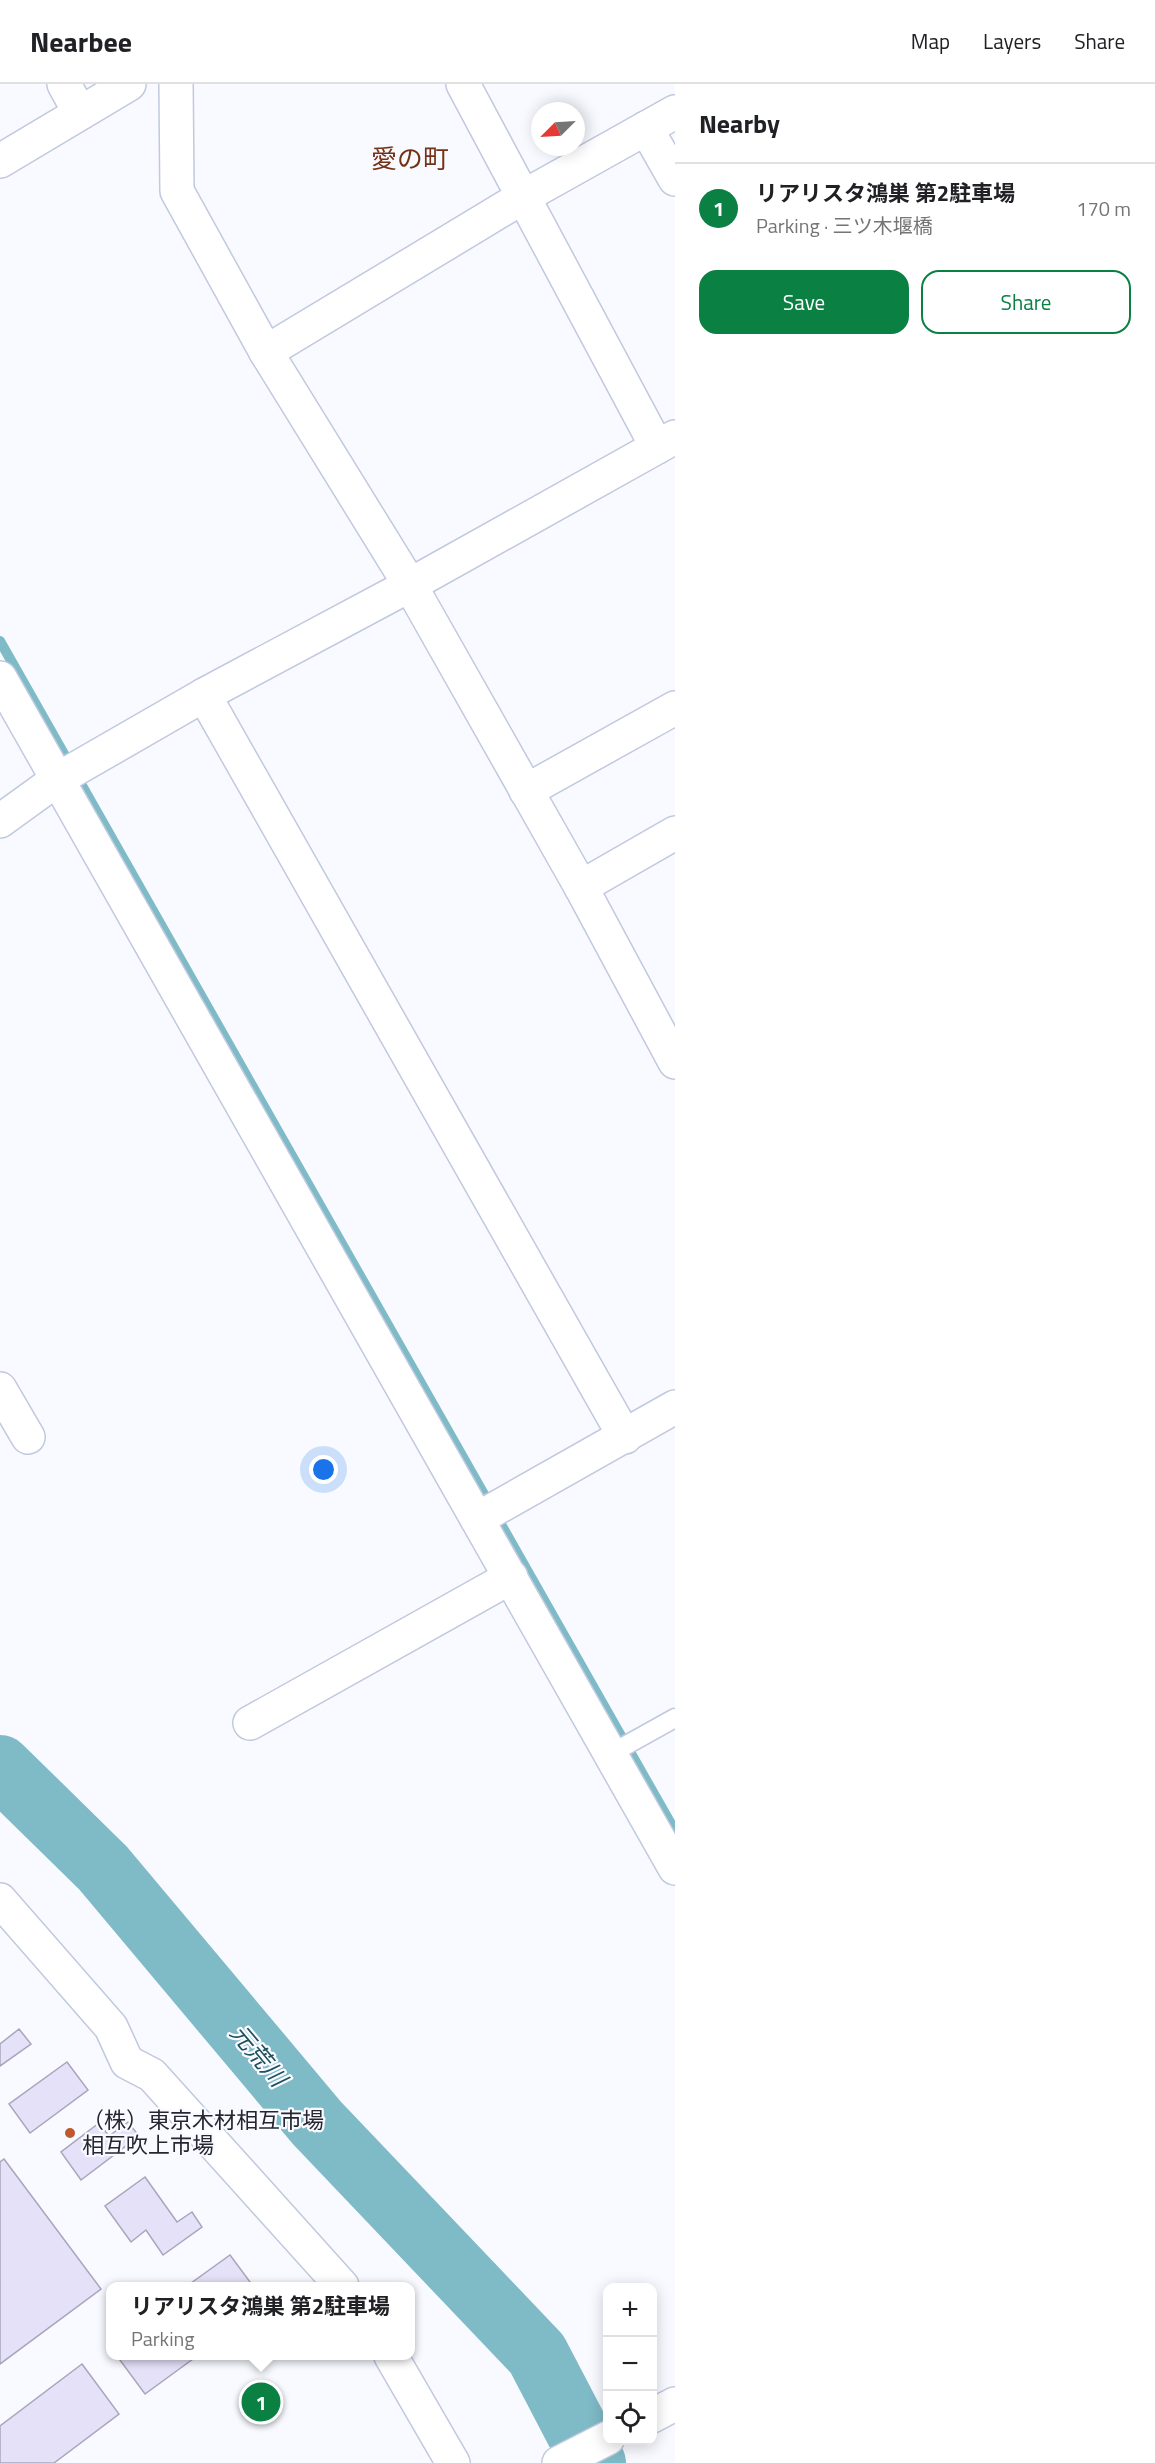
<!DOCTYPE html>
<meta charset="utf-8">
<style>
:root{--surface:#fff;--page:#f6f6f6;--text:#202124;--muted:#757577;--line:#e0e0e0;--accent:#0b8043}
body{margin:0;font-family:"Titillium Web","Noto Sans JP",sans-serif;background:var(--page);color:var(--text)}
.controls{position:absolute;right:18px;bottom:18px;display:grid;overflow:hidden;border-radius:12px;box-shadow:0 3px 15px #0003}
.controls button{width:54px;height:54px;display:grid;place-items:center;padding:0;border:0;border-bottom:2px solid var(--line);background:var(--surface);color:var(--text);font:30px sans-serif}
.compass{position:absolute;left:531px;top:18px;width:54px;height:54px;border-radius:50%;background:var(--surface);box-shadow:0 3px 15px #0003;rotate:246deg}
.you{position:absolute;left:324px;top:1386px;width:21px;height:21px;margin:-15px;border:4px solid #fff;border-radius:50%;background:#1a73e8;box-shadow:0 0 0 9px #1a73e833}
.badge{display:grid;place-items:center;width:39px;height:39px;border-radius:50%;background:var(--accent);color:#fff;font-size:20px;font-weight:700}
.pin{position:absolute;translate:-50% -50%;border:3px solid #fff;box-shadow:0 2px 6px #0006}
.popup{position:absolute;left:106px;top:2198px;width:309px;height:78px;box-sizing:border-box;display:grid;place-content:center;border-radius:12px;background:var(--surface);filter:drop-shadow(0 2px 4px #0005);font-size:20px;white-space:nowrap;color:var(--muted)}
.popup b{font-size:22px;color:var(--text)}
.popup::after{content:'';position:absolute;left:50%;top:100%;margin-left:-12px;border:12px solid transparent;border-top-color:var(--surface)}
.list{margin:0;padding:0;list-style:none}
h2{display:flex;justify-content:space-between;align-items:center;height:78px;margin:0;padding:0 24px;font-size:26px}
h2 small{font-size:20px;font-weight:400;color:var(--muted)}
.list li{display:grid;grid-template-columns:39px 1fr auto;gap:18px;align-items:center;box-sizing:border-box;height:90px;padding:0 24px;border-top:2px solid var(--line)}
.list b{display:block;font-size:22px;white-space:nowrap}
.list p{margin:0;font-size:20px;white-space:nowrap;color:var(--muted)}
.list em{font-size:20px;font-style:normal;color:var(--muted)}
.actions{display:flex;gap:12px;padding:18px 24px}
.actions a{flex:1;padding:14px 0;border:2px solid var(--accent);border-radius:18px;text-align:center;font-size:21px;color:var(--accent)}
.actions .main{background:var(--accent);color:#fff}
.icon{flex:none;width:33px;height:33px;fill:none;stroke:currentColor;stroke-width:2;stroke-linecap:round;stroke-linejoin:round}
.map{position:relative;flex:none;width:675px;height:2379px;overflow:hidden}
header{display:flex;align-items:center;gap:36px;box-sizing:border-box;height:84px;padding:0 30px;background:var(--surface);border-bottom:2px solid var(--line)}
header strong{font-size:28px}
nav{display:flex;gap:33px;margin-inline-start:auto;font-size:21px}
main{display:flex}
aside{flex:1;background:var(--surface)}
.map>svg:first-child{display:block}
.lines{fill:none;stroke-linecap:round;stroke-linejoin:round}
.stream{stroke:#7fbac7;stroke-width:10}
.river{stroke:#7fbac7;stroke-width:64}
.building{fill:#e5e1f9;stroke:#a9a5bb;stroke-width:1.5}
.lane-casing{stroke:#c0c9df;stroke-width:21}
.street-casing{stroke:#c0c9df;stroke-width:36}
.secondary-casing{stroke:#c0c9df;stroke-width:36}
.lane{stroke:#fff;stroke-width:18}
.street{stroke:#fff;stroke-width:33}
.secondary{stroke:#fff;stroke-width:33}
.poi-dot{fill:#bf592d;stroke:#f8faff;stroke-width:2}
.labels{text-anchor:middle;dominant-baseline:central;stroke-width:4.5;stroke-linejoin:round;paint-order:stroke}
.poi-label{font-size:22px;fill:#24272f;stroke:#f8faff;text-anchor:start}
.water-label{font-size:24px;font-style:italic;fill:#1e515b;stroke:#f8faff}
.quarter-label{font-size:26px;fill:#733216;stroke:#f8faff}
</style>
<header>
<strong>Nearbee</strong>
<nav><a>Map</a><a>Layers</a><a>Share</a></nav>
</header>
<main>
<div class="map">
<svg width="675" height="2379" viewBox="0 0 675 2379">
<rect width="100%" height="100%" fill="#f8faff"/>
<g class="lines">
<!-- stream -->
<path class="stream" d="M0 557 675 1747"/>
<!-- river -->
<path class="river" d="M0 1683 103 1784 317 2039 537 2270 594 2379"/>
</g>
<!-- building -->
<g class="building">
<path d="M19 1945 31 1960 0 1982V1960Z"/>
<path d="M67 1978 88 2006 30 2049 9 2020Z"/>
<path d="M128 2038 139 2052 81 2096 61 2068 99 2039 109 2052Z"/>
<path d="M4 2075 101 2205 0 2280V2078Z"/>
<path d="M145 2093 177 2138 192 2128 202 2143 163 2171 146 2146 131 2158 105 2122Z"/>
<path d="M230 2171 253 2202H187Z"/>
<path d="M117 2272H197L145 2310Z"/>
<path d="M82 2280 119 2330 54 2379H0V2342Z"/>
</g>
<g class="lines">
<!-- lane casing -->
<g class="lane-casing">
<path id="lane" d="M612 1669 675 1634"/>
</g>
<!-- street casing -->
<g class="street-casing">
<g id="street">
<path d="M64 0 80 29"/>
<path d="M176 0 177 107 266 268 410 501 581 803 675 978"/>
<path d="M463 0 657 363"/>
<path d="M646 44 675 95"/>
<path d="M0 77 129 0"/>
<path d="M266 268 523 113 675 28"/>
<path d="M0 594 675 1784"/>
<path d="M204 611 625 1353"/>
<path d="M526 707 675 624"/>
<path d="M0 737 58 695 204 611 410 501 675 353"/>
<path d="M581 803 675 749"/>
<path d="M0 1305 28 1353"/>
<path d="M477 1435 675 1323"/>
<path d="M250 1639 511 1493"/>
<path d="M0 1816 111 1943 127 1978 152 1991 342 2202"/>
<path d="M391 2272 453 2379"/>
</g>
</g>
<!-- secondary casing -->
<g class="secondary-casing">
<g id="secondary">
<path d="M652 2332 675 2320"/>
<path d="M559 2379 608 2354"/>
</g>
</g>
<!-- lane -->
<use href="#lane" class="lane"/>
<!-- street -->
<use href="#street" class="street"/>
<!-- secondary -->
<use href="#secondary" class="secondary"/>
</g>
<!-- markers -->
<circle class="poi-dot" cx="70" cy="2049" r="6"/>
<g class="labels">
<!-- poi labels -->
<g class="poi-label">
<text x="82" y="2036">（株）東京木材相互市場<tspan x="82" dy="25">相互吹上市場</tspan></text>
</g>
<!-- water labels -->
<g class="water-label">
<text transform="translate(259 1971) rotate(50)">元荒川</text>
</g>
<!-- quarter labels -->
<g class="quarter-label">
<text x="410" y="74">愛の町</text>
</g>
</g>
</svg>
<div class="controls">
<button>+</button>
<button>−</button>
<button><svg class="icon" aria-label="locate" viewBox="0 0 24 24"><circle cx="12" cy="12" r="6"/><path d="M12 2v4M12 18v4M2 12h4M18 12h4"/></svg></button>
</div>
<svg class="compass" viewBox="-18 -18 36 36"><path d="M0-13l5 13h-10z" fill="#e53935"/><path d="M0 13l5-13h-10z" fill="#757577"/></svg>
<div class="you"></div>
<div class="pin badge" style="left:261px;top:2318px">1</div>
<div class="popup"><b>リアリスタ鴻巣 第2駐車場</b>Parking</div>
</div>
<aside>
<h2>Nearby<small></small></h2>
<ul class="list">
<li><span class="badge">1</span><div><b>リアリスタ鴻巣 第2駐車場</b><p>Parking · 三ツ木堰橋</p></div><em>170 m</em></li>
</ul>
<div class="actions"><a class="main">Save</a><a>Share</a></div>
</aside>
</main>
